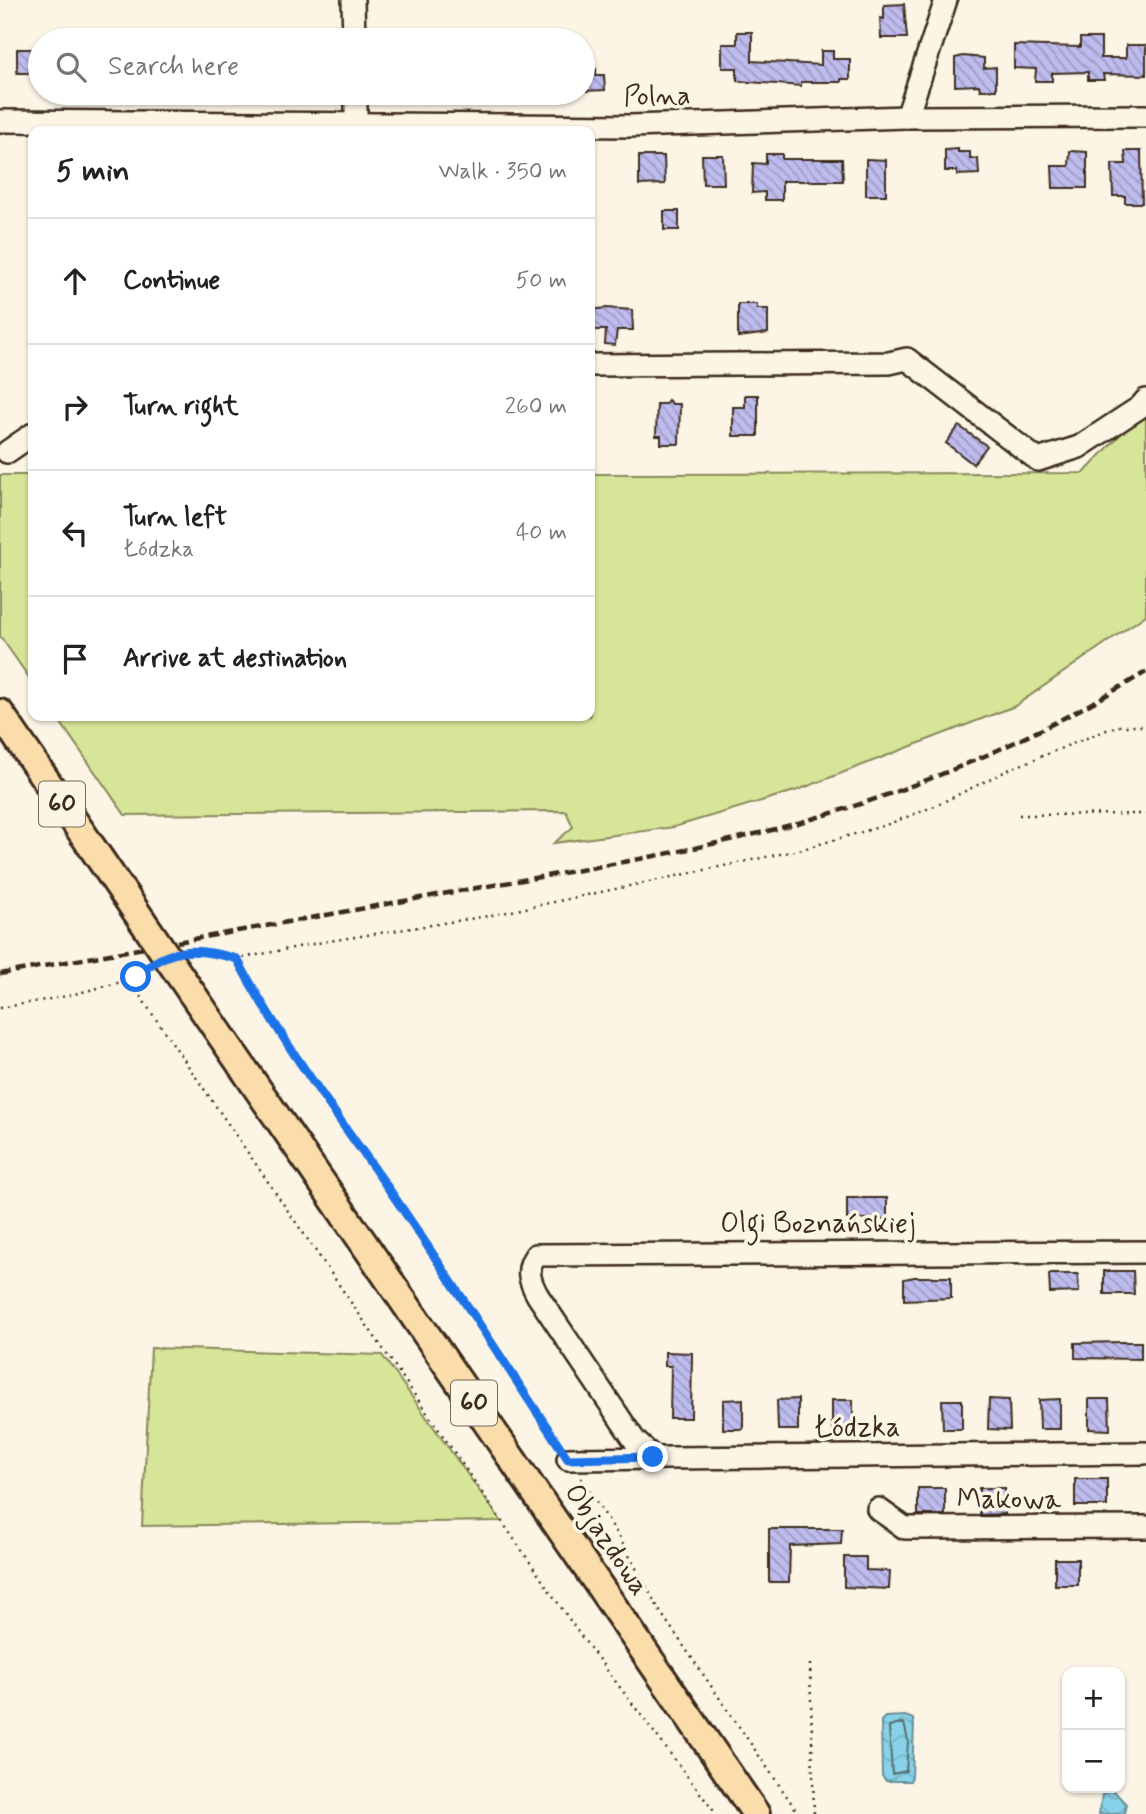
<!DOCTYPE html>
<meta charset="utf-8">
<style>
:root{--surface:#fff;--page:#f2f2f2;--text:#222;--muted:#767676;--line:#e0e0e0}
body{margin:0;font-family:Mynerve,sans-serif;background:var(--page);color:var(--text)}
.controls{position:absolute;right:21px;bottom:21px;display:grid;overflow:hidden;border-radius:14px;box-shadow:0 2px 5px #0004}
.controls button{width:63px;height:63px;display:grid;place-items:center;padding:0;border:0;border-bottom:2px solid var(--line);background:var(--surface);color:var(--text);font:35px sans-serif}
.stop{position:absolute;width:21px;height:21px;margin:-16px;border:5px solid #1a73e8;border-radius:50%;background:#fff}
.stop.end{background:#1a73e8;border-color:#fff;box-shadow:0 2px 7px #0008}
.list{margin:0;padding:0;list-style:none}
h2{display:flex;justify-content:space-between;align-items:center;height:91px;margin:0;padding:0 28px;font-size:30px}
h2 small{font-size:23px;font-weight:400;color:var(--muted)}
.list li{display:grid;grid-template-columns:46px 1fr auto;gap:21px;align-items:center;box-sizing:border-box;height:126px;padding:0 28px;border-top:2px solid var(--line)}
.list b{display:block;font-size:26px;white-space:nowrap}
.list p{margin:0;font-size:23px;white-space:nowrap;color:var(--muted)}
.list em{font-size:23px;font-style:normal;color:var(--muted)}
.icon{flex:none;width:38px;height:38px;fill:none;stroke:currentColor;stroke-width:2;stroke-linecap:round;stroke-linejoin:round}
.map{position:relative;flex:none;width:1146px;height:1814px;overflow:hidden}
.search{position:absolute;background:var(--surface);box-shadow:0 2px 5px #0004;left:28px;top:28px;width:567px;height:77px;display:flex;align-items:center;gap:18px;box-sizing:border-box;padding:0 24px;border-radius:38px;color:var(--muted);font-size:26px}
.panel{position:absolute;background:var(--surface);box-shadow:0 2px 5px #0004;left:28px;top:126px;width:567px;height:595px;border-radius:14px}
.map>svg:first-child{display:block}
.grass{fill:#d6e598;stroke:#88885b;stroke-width:2}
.water{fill:url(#water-waves);stroke:#698f98;stroke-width:2}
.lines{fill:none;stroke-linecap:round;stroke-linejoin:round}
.shore{stroke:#5a6d6f;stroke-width:2}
.building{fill:url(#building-back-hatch);stroke:#3b2a1e;stroke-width:2}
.minor-casing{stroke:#3b2a1e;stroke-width:26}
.major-casing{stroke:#3b2a1e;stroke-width:32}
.path{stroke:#3b2a1e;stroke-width:2.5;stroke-dasharray:2 5;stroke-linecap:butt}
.minor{stroke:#fcf5e5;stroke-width:21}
.major{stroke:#fbddab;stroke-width:26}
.rail{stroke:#3b2a1e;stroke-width:4.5;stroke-dasharray:10 5;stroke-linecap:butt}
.major-bridge-casing{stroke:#3b2a1e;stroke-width:32;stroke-linecap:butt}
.major-bridge{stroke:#fbddab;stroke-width:26}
.route{stroke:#1a73e8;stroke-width:9}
.labels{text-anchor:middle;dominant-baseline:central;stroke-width:7;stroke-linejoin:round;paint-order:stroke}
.shield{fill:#fcf5e5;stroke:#75675a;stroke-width:2}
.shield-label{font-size:26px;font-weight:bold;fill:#3b2a1e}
.street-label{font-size:28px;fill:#3b2a1e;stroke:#fcf5e5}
</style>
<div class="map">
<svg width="1146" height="1814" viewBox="0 0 1146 1814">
<defs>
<pattern id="water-waves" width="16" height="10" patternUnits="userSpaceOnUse" patternTransform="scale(1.75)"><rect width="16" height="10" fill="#88d2e9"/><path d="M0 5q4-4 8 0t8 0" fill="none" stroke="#76b4c7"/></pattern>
<pattern id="building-back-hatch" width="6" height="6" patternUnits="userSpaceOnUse" patternTransform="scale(1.75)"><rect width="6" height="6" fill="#bebcee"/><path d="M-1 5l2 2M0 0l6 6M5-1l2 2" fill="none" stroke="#9c99c0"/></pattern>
</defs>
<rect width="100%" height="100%" fill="#fcf5e5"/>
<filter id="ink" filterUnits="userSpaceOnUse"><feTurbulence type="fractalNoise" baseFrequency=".0143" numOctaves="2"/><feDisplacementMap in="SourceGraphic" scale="14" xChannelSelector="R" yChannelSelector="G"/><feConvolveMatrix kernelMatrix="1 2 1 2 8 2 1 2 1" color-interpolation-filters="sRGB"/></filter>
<g filter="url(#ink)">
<!-- grass -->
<g class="grass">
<path d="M1146 407V615L1015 706 798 790 674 827 554 843 573 827 566 811 125 815 56 716H590V474L1084 473Z"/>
<path d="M0 475H33V683L0 636Z"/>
<path d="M151 1348 382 1355 501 1521 142 1526Z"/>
</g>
<!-- water -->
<g class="water">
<path d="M905 1716 913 1719 914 1725 912 1777 910 1781H886L882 1776 881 1721 885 1717Z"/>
<path d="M1106 1791H1114L1126 1804 1124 1814H1099L1102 1795Z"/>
</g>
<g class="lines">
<!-- shore -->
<path class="shore" d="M904 1723 908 1741 906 1771 892 1774 889 1727Z"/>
</g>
<!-- building -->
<g class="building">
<path d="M904 4 907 38H881L880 18 884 19V5Z"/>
<path d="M737 32H752V61L821 65V51H833V59H850V79H841V82H801V86L737 81V68H722V44H737Z"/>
<path d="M1080 38H1101V58H1126V45H1146V75L1103 74 1104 80H1088V72L1052 73V81H1035L1036 69 1014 68V45L1080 47Z"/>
<rect x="17" y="49" width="23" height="24"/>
<path d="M963 56 984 58V68L996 67V90H980L979 85 955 86V58Z"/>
<path d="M583 69H596V75H604L605 90 583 91Z"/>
<path d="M958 149V152H970V159H978L979 174 957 175V171H945V150Z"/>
<path d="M1070 151 1087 152V188H1053L1052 166H1069Z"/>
<path d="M1125 151H1141L1142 203H1125V196H1113L1112 164H1126Z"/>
<path d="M766 154H782V159H842L843 181H782V200H765V192L752 193 753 163 766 164Z"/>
<path d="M702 155H723L724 184H703Z"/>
<path d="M639 156H664L665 184 639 185Z"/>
<path d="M866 159 886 160V195H866Z"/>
<rect x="664" y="211" width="15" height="19"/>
<path d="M738 304H757V309H768V333L738 337Z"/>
<path d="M606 308 632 310 633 330H617L615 345 605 344 606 330H591V310Z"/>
<path d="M745 395H758V436H733V407H745Z"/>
<path d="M668 400 672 404H680L679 444H661V436H656L657 404H665Z"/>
<path d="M959 426 987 446 973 464 946 443Z"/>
<rect x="847" y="1198" width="40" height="21"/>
<path d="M1104 1271H1133L1134 1294H1104Z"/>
<path d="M1049 1274H1078L1079 1292 1050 1293Z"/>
<path d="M914 1277H951V1298L904 1300V1279Z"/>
<path d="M1123 1342H1141V1359L1075 1358V1343Z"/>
<path d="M665 1352 692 1353 691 1418H670L671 1366H665Z"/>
<path d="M743 1399V1429H723V1400Z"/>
<path d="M798 1399V1430H778L777 1400Z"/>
<path d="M989 1399 1009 1400 1010 1430 988 1429Z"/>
<path d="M1060 1399V1429H1040L1039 1400Z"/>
<path d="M1089 1399H1109L1110 1430 1089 1429Z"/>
<rect x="832" y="1400" width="21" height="30"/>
<path d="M942 1400H962V1429H943Z"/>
<rect x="1075" y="1479" width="32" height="27"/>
<rect x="918" y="1488" width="27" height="27"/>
<path d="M979 1488H1005V1514L980 1515Z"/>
<path d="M769 1529H842L841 1544 790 1546 789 1582H769Z"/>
<path d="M844 1557H866V1570L890 1571 889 1589 844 1587Z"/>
<rect x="1055" y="1559" width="23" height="26"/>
</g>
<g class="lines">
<!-- minor casing -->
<g class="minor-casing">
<g id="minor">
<path d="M353 0 354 40"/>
<path d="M356 93V131"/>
<path d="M907 117 946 0"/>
<path d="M0 121 630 126 907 117 1146 116"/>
<path d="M590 365 889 363 907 359 1038 460 1079 447 1140 407 1146 400"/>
<path d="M7 452 33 434"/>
<path d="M653 1457 635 1441 538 1296C530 1282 525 1270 536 1255L1146 1252"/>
<path d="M568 1459 1146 1453"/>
<path d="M878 1509 905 1528 1146 1527"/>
</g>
</g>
<!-- major casing -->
<g class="major-casing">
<g id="major">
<path d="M0 713 124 894"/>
<path d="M191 992 756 1814"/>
</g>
</g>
<!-- path -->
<g class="path">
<path d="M1019 815 1146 814"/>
<path d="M188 950 237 959 323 942 488 916 799 850 886 825 935 806 1010 769 1104 731 1117 726H1146"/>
<path d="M237 959C281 1041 337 1114 389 1190 447 1274 502 1359 558 1443"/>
<path d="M147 967 129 980 578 1632 716 1814"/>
<path d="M0 1008 67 996 129 980"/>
<path d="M581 1478 616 1532 661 1613 799 1814"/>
<path d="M810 1664 814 1814"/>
</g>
<!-- minor -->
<use href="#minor" class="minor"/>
<!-- major -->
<use href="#major" class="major"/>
<!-- rail -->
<path class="rail" d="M0 974C149 947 299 920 448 893 560 873 673 856 783 827 911 793 1033 740 1146 672"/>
<!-- major-bridge casing -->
<g class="major-bridge-casing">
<path id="major-bridge" d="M124 894 191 992"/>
</g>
<!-- major-bridge -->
<use href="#major-bridge" class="major-bridge"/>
</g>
</g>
<g class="lines" filter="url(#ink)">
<!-- route -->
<path class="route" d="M136 977C168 946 196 947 237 959 282 1044 341 1120 395 1198 454 1284 510 1372 568 1459L653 1457"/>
</g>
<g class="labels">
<!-- shield labels -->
<g class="shield">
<rect x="39" y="781.5" width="46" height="45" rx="5"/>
<rect x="451" y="1380.5" width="46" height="45" rx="5"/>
</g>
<g class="shield-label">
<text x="62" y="804">60</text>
<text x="474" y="1403">60</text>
</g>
<!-- street labels -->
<g class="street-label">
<text transform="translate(657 97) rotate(-1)">Polna</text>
<text x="818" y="1224">Olgi Boznańskiej</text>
<text x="857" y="1428">Łódzka</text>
<text x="1009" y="1500">Makowa</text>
<text transform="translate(606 1540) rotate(56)">Objazdowa</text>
</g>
</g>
</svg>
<div class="controls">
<button>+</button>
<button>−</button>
</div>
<div class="stop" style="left:136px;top:977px"></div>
<div class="stop end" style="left:653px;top:1457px"></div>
<div class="search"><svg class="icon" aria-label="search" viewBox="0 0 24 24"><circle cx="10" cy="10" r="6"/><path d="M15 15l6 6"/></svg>Search here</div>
<section class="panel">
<h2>5 min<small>Walk · 350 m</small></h2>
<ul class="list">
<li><svg class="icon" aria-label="ahead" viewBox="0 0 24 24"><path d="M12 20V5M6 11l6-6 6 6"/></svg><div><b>Continue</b></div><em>50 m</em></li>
<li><svg class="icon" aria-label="right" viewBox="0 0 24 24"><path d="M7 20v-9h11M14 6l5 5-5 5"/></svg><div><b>Turn right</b></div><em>260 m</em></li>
<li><svg class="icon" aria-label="left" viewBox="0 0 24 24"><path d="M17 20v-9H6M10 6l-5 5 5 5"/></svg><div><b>Turn left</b><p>Łódzka</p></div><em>40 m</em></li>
<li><svg class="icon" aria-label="arrive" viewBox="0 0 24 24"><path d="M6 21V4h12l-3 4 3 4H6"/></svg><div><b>Arrive at destination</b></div></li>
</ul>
</section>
</div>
